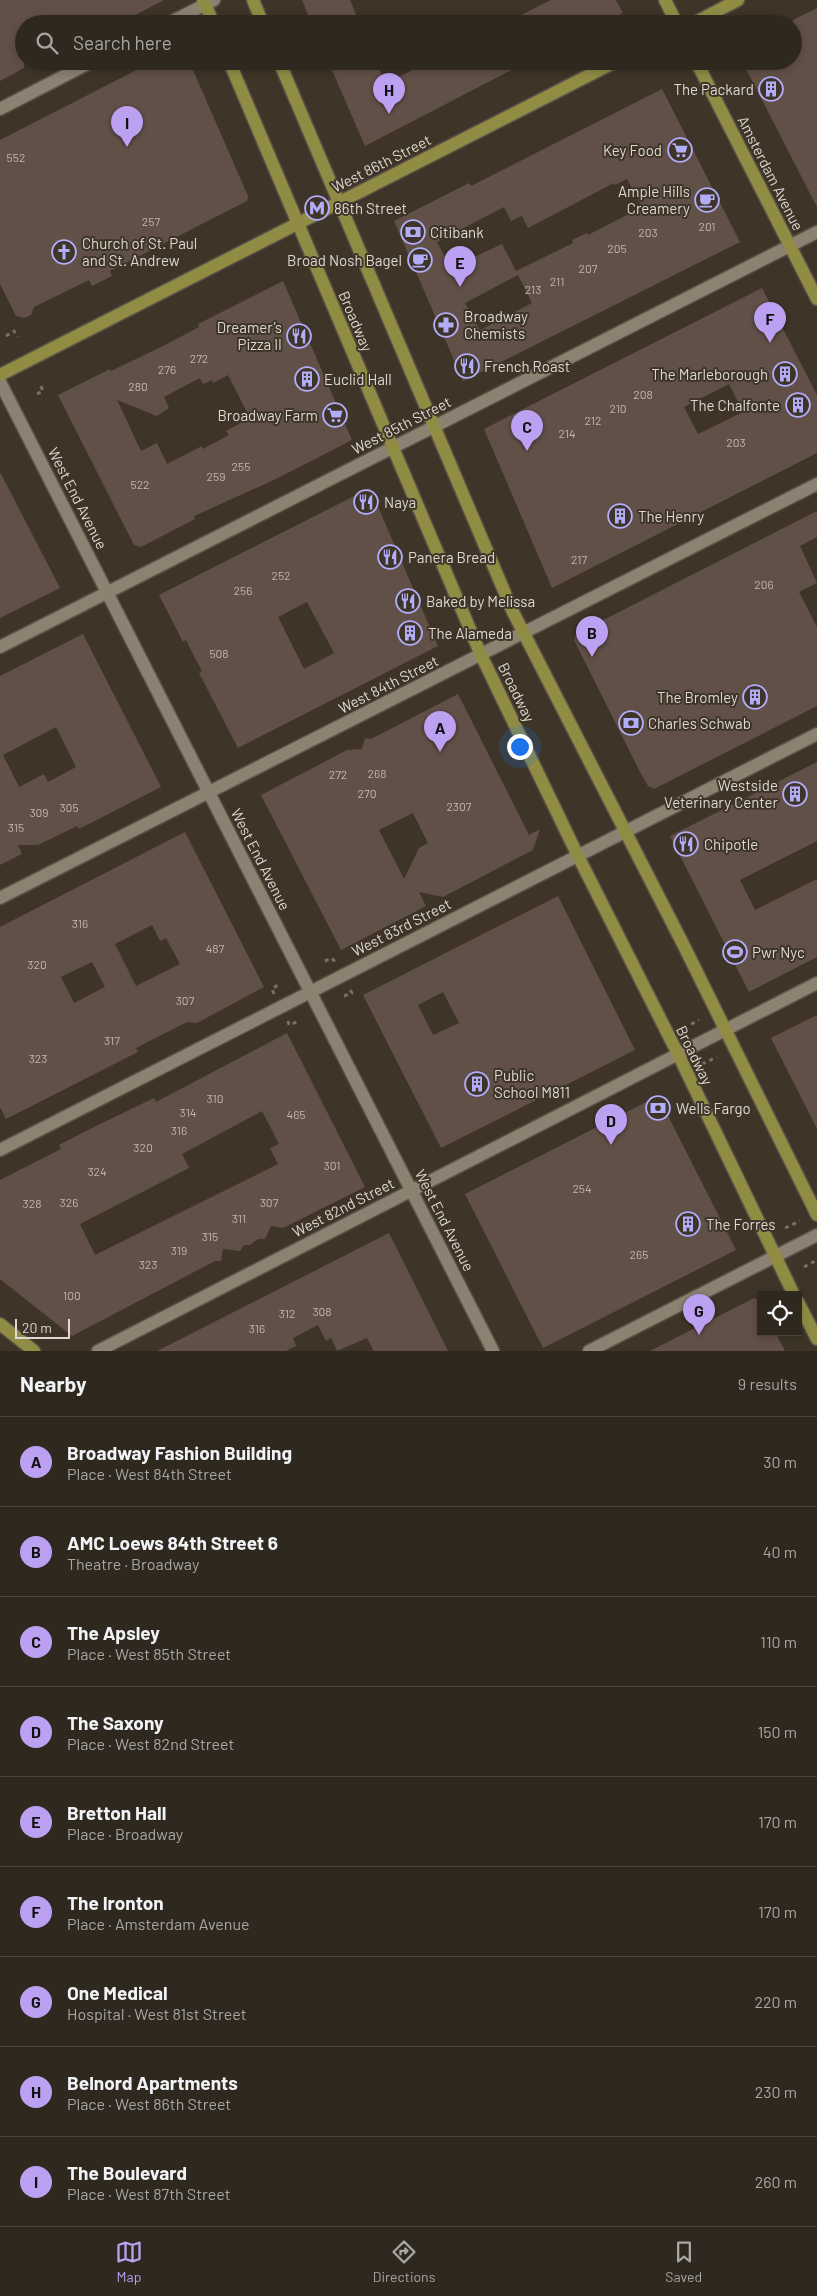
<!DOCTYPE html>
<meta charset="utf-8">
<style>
:root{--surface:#2e281e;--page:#3a342b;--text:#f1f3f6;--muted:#a7a6a4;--line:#49443c;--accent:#bca0f2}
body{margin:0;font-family:Barlow,sans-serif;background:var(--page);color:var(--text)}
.controls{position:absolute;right:15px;bottom:15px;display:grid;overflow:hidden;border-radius:0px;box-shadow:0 2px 8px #0003}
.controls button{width:45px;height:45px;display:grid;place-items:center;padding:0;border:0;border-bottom:1px solid var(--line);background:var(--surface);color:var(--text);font:25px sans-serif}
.scale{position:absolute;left:15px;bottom:12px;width:55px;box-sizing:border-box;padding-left:5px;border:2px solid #ded8d0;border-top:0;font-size:14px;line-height:18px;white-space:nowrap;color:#ded8d0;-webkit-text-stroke:4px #3e3528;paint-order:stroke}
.you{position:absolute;left:519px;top:746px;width:18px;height:18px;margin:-12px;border:4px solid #fff;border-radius:50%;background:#1a73e8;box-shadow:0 0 0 8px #1a73e833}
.badge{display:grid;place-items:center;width:32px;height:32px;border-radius:50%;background:var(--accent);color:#111;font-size:16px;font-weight:700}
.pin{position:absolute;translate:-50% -41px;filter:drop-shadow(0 1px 2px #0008)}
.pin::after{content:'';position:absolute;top:26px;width:18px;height:15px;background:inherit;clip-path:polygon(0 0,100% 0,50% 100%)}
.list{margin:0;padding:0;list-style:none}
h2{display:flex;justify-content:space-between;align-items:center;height:65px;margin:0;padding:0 20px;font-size:21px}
h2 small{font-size:16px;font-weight:400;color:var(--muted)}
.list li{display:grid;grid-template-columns:32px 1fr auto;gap:15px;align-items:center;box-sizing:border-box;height:90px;padding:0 20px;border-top:1px solid var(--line)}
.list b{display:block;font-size:19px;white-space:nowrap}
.list p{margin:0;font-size:16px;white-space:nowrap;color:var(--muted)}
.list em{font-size:16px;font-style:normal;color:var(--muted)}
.icon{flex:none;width:28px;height:28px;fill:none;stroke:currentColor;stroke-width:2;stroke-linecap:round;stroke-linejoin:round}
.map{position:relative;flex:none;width:817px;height:1351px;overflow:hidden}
.search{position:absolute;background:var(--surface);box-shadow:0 2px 8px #0003;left:15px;right:15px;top:15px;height:55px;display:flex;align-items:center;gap:12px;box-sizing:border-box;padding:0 18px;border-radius:28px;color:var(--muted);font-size:19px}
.sheet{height:875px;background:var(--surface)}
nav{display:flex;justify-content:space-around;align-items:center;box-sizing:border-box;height:70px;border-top:1px solid var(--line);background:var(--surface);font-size:14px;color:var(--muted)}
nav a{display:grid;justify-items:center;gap:2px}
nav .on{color:var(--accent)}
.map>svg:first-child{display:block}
.building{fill:#615048;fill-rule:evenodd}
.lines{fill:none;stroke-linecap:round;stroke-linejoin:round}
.minor-casing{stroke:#595146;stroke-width:15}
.major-casing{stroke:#595146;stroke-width:15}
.path{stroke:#787165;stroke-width:3;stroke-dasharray:4 4;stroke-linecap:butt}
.minor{stroke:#8c8272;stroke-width:12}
.major{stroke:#918c44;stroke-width:12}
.labels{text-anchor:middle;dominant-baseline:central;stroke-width:4;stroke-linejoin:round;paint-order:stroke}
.number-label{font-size:12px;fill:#bfb6ae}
.poi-label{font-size:15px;fill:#ded8d0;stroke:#3e3528;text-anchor:start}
.street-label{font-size:15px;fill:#ded8d0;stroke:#3e3528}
</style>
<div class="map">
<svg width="817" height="1351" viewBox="0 0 817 1351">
<rect width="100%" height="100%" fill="#3e3528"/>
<!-- building -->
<g class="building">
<path d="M0 0H164L118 24H24V68L0 81Z"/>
<path d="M302 0H350L360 24H312Z"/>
<path d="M551 0H616L623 13 602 24H503Z"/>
<path d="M817 8V207L742 61H793V20Z"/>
<path d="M154 61H189L248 196 247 201 110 271 112 276 92 286 89 280 34 307 31 315 24 318 16 316 0 284V140Z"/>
<path d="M328 61H376L385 84 430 61H529L365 146Z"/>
<path d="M662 89 740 242 463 381 394 221 469 183 471 186ZM627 179 642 207 588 235 587 233 572 240 573 243 516 271 502 244 451 268 437 242 504 207 511 221 522 216 528 228 614 183 615 185ZM518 275 532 303 480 330 465 303Z"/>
<path d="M283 281 352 440 276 479 194 516 195 519 141 547 134 545 58 395 110 369 111 371 165 345 199 327 198 324ZM228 375 250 418 226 431 229 435 203 449 202 446 167 464 157 443 141 451 117 400 157 416 169 408 164 397 200 378 203 384 212 380 213 383Z"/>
<path d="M762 288 817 395V453L552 588 484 429ZM729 384 743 412 698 434 684 407Z"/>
<path d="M0 472 60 588 0 618Z"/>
<path d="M370 488 438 646 238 748 199 673 202 671 194 656 186 640 183 642 159 595ZM307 602 334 653 304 669 278 617Z"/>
<path d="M817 511V537L800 546 817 583 799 592 817 627V706L654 789 648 786 640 772 574 640 576 634Z"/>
<path d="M83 634 161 787 79 829 77 826 38 845H18L22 854 0 865V676ZM56 727 76 767 48 782 44 774 19 787 3 755Z"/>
<path d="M458 694 529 835 540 829 533 850 443 897 419 892 426 906 341 950 261 795 347 750 362 749 365 738 371 739ZM413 813 428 843 419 848 404 879 379 830Z"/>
<path d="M817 762V841L740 880 755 910 817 879V957L749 992 670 836Z"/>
<path d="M185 832 264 987 197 1023 187 1022 136 1048 138 1052 6 1119 0 1107V927ZM152 925 160 941 166 938 180 964 136 986 115 944ZM92 962 105 987 74 1003 61 977Z"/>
<path d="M558 896 635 1050 441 1148 363 995ZM443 992 459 1023 433 1035 418 1005Z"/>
<path d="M817 1015V1129L771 1038Z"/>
<path d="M287 1033 365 1187 283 1228 271 1226 265 1239H258L250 1245H244L240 1251 223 1249 221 1261H215L72 1336 0 1279V1180L61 1149 59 1145 90 1129 154 1098 156 1102ZM262 1111 279 1144 270 1148 278 1164 95 1255 80 1224 189 1168 182 1154Z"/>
<path d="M658 1096 736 1250 543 1348 465 1194Z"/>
<path d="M389 1233 448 1351H374L367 1338 337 1351 331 1338 326 1341 318 1325 293 1338 296 1346 286 1351H157Z"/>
<path d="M754 1298 761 1302V1332H775L785 1351H650Z"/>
</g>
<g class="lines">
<!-- minor casing -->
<g class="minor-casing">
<g id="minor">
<path d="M167 24 214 0"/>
<path d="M0 109 93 61"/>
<path d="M0 382 493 1351"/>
<path d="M0 647 817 232"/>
<path d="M0 898 817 484"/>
<path d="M0 1150 817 734"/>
<path d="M98 1351 817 983"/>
<path d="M589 1351 817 1235"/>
</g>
</g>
<!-- major casing -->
<g class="major-casing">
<g id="major">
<path d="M203 0 214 24"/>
<path d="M253 0 263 24"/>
<path d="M665 0 677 24"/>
<path d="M692 24 738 0"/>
<path d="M229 61 481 655 578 856 678 1054 794 1295"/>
<path d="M279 61 513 612 685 948 817 1215"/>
<path d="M696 61 817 299"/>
<path d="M0 375 617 61"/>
<path d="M798 1302 817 1339"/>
<path d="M0 1324 34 1351"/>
</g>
</g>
<!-- path -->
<g class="path">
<path d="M6 336 14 331 18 337"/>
<path d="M37 394 43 391 40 384"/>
<path d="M325 961 332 958 335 962"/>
<path d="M274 994 272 989 279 984"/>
<path d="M344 996 352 993 349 988"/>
<path d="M288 1021 289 1025 299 1021"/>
<path d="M684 1028 699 1020"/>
<path d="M702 1064 717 1057"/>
<path d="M785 1228 800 1221"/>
<path d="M804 1267 817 1260"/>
</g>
<!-- minor -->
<use href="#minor" class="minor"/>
<!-- major -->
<use href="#major" class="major"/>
</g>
<!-- icons -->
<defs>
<g id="building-ring" transform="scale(1.25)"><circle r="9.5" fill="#3e3528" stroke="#b2adf9" stroke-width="1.5"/><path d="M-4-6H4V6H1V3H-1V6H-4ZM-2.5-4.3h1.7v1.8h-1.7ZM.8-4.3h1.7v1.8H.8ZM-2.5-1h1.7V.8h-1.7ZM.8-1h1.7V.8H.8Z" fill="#b2adf9"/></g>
<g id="supermarket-ring" transform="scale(1.25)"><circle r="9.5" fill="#3e3528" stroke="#b2adf9" stroke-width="1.5"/><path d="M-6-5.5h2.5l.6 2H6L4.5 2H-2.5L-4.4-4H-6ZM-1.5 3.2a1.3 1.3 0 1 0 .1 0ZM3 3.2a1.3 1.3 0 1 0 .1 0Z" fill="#b2adf9"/></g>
<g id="cafe-ring" transform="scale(1.25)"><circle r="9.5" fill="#3e3528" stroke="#b2adf9" stroke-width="1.5"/><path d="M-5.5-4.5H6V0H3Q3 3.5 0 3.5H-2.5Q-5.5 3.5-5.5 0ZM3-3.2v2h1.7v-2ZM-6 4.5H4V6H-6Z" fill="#b2adf9"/></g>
<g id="metro-ring" transform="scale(1.25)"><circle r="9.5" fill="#3e3528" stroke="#b2adf9" stroke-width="1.5"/><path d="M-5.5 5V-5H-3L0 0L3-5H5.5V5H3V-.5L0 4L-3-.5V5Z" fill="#b2adf9"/></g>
<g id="bank-ring" transform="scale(1.25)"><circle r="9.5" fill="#3e3528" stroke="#b2adf9" stroke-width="1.5"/><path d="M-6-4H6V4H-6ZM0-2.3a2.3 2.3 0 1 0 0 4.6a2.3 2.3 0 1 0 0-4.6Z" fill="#b2adf9"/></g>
<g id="church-ring" transform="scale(1.25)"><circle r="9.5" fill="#3e3528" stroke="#b2adf9" stroke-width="1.5"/><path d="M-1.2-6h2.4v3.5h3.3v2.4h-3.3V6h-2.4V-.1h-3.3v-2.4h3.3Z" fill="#b2adf9"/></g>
<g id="pharmacy-ring" transform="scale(1.25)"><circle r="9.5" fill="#3e3528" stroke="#b2adf9" stroke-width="1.5"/><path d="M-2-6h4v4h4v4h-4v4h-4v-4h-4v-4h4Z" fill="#b2adf9"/></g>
<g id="restaurant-ring" transform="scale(1.25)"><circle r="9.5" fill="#3e3528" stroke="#b2adf9" stroke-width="1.5"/><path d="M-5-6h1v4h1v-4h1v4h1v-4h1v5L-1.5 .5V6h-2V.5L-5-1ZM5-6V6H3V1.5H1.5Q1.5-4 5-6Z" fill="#b2adf9"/></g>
<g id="stadium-ring" transform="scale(1.25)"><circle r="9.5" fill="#3e3528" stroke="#b2adf9" stroke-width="1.5"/><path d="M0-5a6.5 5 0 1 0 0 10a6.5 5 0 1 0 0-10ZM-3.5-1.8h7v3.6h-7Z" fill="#b2adf9"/></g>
</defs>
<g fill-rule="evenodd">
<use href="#building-ring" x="771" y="89"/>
<use href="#supermarket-ring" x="680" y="150"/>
<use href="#cafe-ring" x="707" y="200"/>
<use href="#metro-ring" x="317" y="208"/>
<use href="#bank-ring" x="413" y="232"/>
<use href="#church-ring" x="64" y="252"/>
<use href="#cafe-ring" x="420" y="260"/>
<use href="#pharmacy-ring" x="446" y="325"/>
<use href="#restaurant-ring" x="299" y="336"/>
<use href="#restaurant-ring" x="467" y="366"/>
<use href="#building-ring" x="785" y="374"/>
<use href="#building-ring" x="307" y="379"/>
<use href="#building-ring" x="798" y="405"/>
<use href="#supermarket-ring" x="335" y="415"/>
<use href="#restaurant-ring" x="366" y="502"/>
<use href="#building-ring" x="620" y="516"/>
<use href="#restaurant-ring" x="390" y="557"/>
<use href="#restaurant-ring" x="408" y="601"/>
<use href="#building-ring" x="410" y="633"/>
<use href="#building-ring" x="755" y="697"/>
<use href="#bank-ring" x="631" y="723"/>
<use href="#building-ring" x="795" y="794"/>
<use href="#restaurant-ring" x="686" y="844"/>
<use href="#stadium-ring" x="735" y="952"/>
<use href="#building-ring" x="477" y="1084"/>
<use href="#bank-ring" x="658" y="1108"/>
<use href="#building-ring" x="688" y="1224"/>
</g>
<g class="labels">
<!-- number labels -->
<g class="number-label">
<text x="16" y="157">552</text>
<text x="151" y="221">257</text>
<text x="707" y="226">201</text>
<text x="648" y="232">203</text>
<text x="617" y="248">205</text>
<text x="588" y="268">207</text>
<text x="557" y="281">211</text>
<text x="533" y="289">213</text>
<text x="199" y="358">272</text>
<text x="167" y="369">276</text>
<text x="138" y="386">280</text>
<text x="643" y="394">208</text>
<text x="618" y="408">210</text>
<text x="593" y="420">212</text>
<text x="567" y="433">214</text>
<text x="736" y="442">203</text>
<text x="241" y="466">255</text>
<text x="216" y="476">259</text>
<text x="140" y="484">522</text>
<text x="579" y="559">217</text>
<text x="281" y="575">252</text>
<text x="764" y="584">206</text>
<text x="243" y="590">256</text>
<text x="219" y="653">508</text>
<text x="377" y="773">268</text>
<text x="338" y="774">272</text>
<text x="367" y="793">270</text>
<text x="459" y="806">2307</text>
<text x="69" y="807">305</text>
<text x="39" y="812">309</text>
<text x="16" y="827">315</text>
<text x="80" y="923">316</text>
<text x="215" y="948">487</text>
<text x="37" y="964">320</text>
<text x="185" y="1000">307</text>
<text x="112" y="1040">317</text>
<text x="38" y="1058">323</text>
<text x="215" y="1098">310</text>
<text x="188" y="1112">314</text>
<text x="296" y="1114">465</text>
<text x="179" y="1130">316</text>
<text x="143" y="1147">320</text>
<text x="332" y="1165">301</text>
<text x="97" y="1171">324</text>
<text x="582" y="1188">254</text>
<text x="69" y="1202">326</text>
<text x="269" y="1202">307</text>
<text x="32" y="1203">328</text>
<text x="239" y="1218">311</text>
<text x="210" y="1236">315</text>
<text x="179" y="1250">319</text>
<text x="639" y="1254">265</text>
<text x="148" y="1264">323</text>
<text x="72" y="1295">100</text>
<text x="322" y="1311">308</text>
<text x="287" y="1313">312</text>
<text x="257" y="1328">316</text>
</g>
<!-- poi labels -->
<g class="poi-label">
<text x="754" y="89" text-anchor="end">The Packard</text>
<text x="662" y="150" text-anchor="end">Key Food</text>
<text x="690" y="191" text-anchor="end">Ample Hills<tspan x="690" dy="17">Creamery</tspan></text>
<text x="334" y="208">86th Street</text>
<text x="430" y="232">Citibank</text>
<text x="82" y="243">Church of St. Paul<tspan x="82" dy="17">and St. Andrew</tspan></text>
<text x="402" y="260" text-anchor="end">Broad Nosh Bagel</text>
<text x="464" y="316">Broadway<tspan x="464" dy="17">Chemists</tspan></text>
<text x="282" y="327" text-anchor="end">Dreamer’s<tspan x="282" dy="17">Pizza II</tspan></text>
<text x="484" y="366">French Roast</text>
<text x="768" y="374" text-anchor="end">The Marleborough</text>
<text x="324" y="379">Euclid Hall</text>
<text x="780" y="405" text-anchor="end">The Chalfonte</text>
<text x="318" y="415" text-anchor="end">Broadway Farm</text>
<text x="384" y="502">Naya</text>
<text x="638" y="516">The Henry</text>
<text x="408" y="557">Panera Bread</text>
<text x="426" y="601">Baked by Melissa</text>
<text x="428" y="633">The Alameda</text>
<text x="738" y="697" text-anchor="end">The Bromley</text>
<text x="648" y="723">Charles Schwab</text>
<text x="778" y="785" text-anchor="end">Westside<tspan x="778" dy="17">Veterinary Center</tspan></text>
<text x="704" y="844">Chipotle</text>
<text x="752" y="952">Pwr Nyc</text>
<text x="494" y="1075">Public<tspan x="494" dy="17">School M811</tspan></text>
<text x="676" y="1108">Wells Fargo</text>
<text x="706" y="1224">The Forres</text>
</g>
<!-- street labels -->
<g class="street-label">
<text transform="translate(381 163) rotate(-27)">West 86th Street</text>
<text transform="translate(771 173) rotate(63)">Amsterdam Avenue</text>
<text transform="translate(356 321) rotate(67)">Broadway</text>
<text transform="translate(401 425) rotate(-27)">West 85th Street</text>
<text transform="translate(78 498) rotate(63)">West End Avenue</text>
<text transform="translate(388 684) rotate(-27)">West 84th Street</text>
<text transform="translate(517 692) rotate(64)">Broadway</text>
<text transform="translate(261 859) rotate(63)">West End Avenue</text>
<text transform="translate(401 927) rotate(-27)">West 83rd Street</text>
<text transform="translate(695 1055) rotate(64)">Broadway</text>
<text transform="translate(343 1207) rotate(-27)">West 82nd Street</text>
<text transform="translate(445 1220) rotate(63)">West End Avenue</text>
</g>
</g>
</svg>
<div class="controls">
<button><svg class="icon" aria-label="locate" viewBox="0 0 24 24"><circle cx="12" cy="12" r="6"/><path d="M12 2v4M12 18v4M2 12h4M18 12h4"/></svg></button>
</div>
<div class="scale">20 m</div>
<div class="you"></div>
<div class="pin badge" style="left:440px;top:752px">A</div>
<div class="pin badge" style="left:592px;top:657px">B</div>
<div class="pin badge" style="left:527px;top:451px">C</div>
<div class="pin badge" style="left:611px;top:1145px">D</div>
<div class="pin badge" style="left:460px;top:287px">E</div>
<div class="pin badge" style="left:770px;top:343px">F</div>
<div class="pin badge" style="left:699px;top:1335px">G</div>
<div class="pin badge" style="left:389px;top:114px">H</div>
<div class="pin badge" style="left:127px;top:147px">I</div>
<div class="search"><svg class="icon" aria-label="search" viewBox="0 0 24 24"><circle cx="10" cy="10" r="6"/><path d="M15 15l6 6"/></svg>Search here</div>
</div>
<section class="sheet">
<h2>Nearby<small>9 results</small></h2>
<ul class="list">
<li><span class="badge">A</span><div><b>Broadway Fashion Building</b><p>Place · West 84th Street</p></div><em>30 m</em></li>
<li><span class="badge">B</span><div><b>AMC Loews 84th Street 6</b><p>Theatre · Broadway</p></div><em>40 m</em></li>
<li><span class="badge">C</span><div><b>The Apsley</b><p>Place · West 85th Street</p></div><em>110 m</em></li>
<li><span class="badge">D</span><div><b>The Saxony</b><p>Place · West 82nd Street</p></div><em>150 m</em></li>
<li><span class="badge">E</span><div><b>Bretton Hall</b><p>Place · Broadway</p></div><em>170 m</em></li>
<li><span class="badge">F</span><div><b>The Ironton</b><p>Place · Amsterdam Avenue</p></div><em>170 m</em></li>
<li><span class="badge">G</span><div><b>One Medical</b><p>Hospital · West 81st Street</p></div><em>220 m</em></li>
<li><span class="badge">H</span><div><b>Belnord Apartments</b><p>Place · West 86th Street</p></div><em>230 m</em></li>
<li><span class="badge">I</span><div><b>The Boulevard</b><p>Place · West 87th Street</p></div><em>260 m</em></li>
</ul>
</section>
<nav>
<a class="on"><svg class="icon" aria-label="map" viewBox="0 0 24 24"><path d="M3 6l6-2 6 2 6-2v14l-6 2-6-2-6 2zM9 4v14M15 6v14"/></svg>Map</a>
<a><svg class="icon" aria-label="directions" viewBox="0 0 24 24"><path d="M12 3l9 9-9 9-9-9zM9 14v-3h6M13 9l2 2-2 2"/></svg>Directions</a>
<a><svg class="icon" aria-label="saved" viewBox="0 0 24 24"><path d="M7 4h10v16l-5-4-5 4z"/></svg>Saved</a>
</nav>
